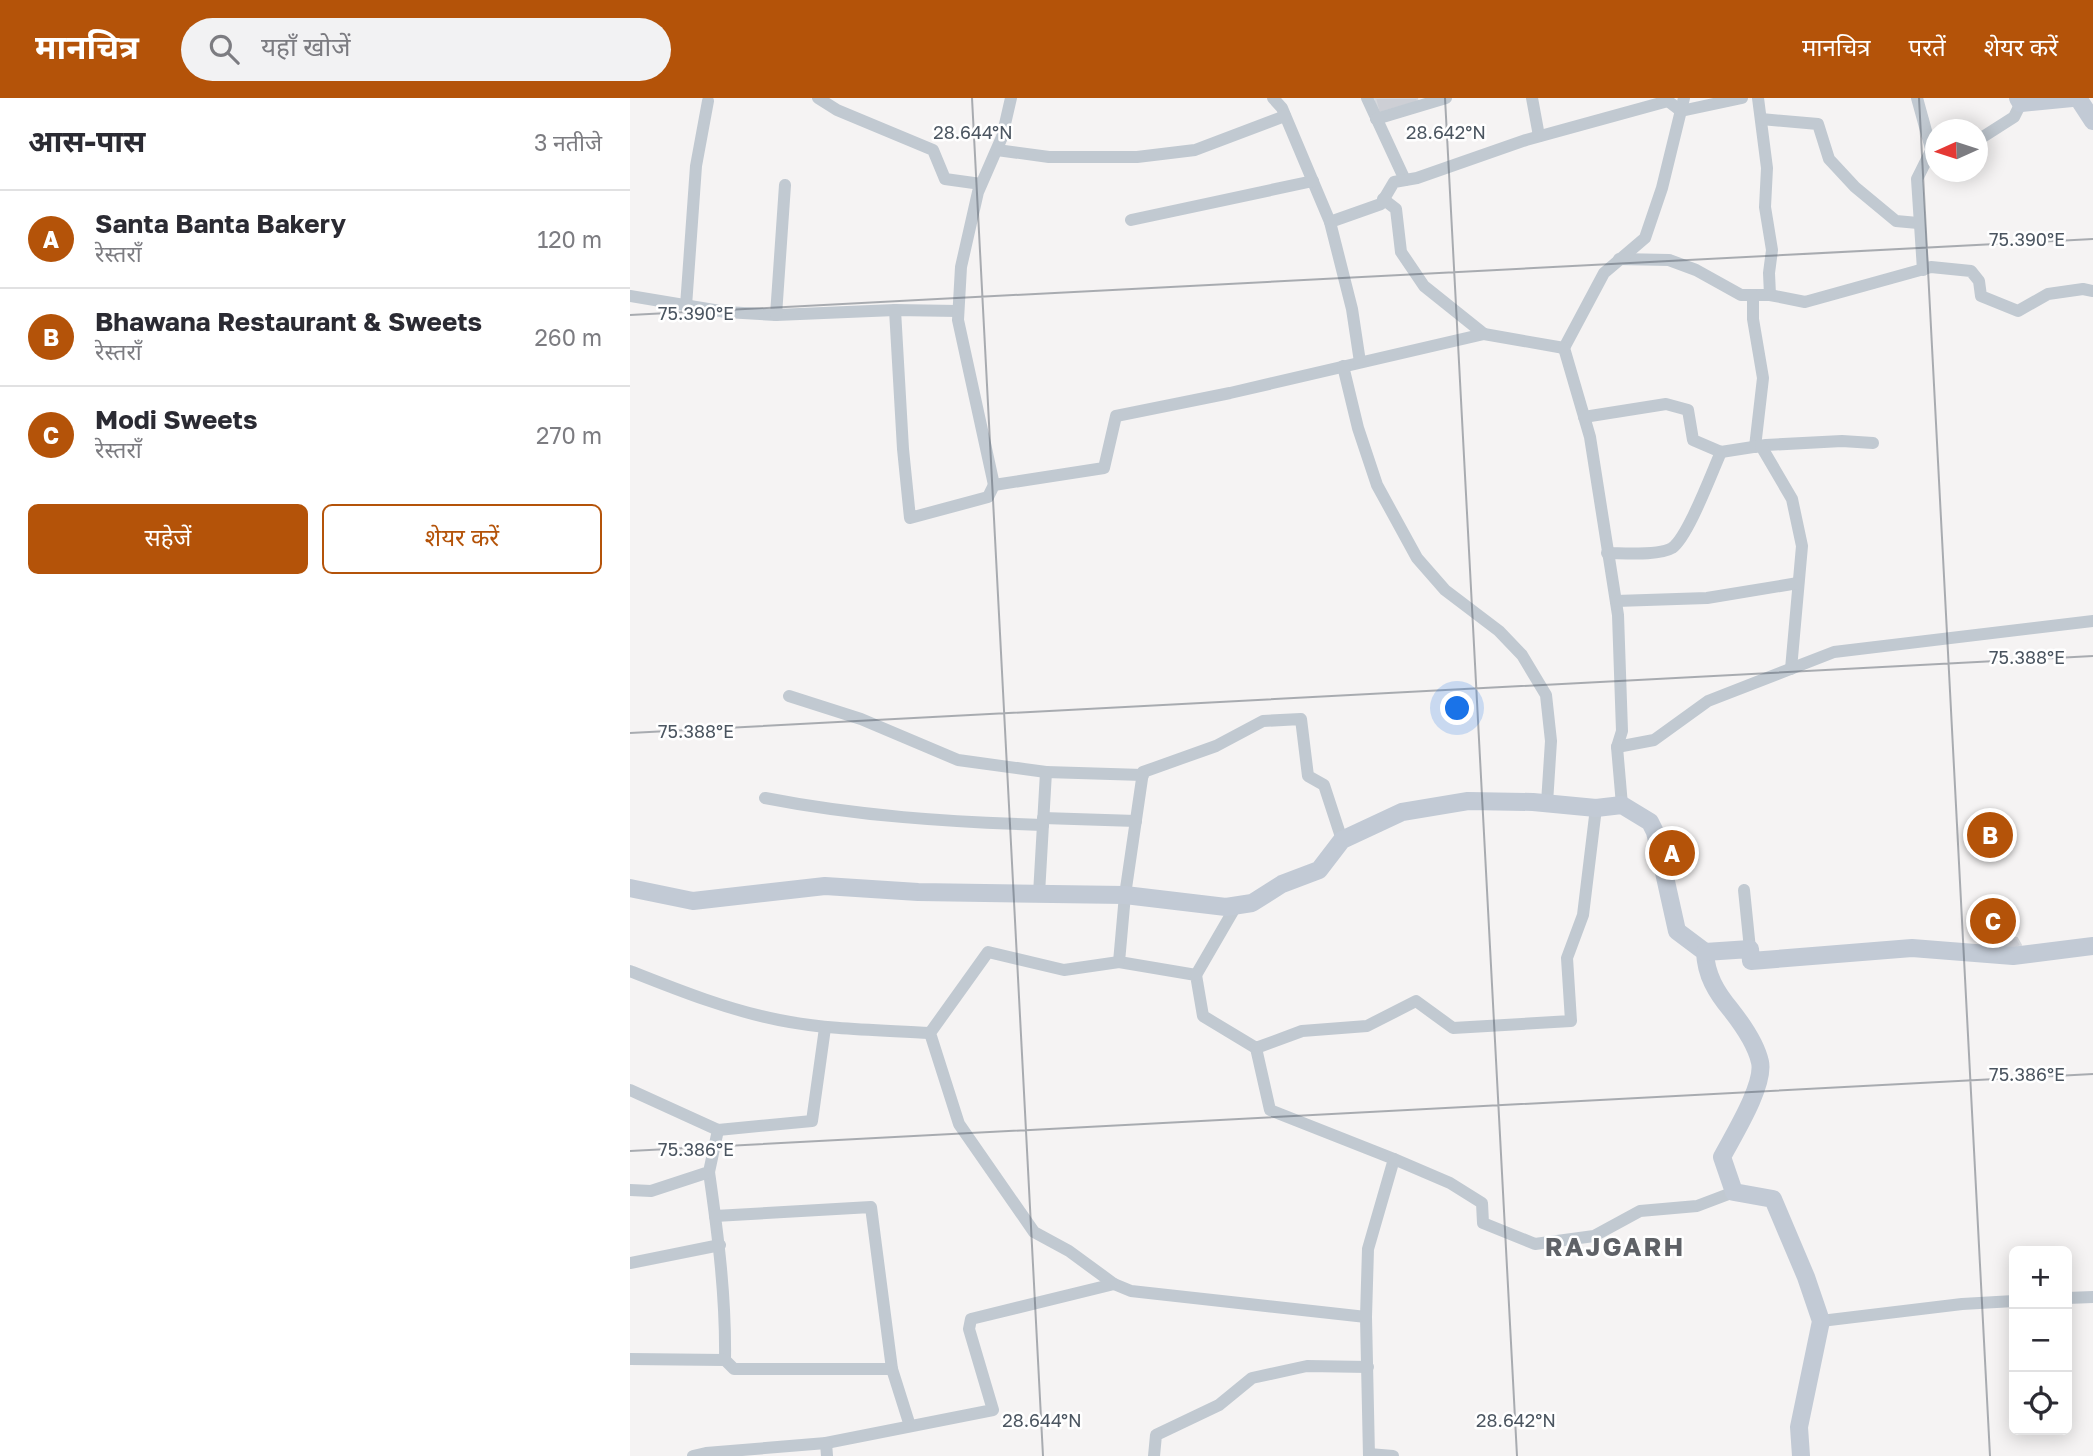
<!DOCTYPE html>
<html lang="hi">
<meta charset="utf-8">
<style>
:root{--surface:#fff;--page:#f2f2f3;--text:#2b2b33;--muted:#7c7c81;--line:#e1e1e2;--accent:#b45309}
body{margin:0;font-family:"Golos Text","Noto Sans Devanagari",sans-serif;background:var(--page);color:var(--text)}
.controls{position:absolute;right:21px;bottom:21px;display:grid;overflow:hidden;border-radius:10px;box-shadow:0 4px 18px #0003}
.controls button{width:63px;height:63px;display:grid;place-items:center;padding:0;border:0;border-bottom:2px solid var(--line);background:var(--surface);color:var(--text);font:35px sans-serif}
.compass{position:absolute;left:1295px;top:21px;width:63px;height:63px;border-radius:50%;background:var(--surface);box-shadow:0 4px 18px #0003;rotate:267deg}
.you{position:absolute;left:828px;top:611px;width:24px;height:24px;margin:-18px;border:5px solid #fff;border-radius:50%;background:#1a73e8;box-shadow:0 0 0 10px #1a73e833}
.badge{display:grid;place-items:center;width:46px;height:46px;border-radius:50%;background:var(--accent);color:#fff;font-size:23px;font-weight:700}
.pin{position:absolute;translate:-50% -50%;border:4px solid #fff;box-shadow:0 2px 7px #0006}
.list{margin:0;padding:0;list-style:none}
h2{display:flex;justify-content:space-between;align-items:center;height:91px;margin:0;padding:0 28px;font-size:30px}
h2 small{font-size:23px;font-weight:400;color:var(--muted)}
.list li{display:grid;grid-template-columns:46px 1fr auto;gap:21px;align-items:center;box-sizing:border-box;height:98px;padding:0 28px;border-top:2px solid var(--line)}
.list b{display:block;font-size:26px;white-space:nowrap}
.list p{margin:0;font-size:23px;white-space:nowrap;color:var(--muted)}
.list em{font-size:23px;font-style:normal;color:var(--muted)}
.actions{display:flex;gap:14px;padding:21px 28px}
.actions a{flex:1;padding:16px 0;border:2px solid var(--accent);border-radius:10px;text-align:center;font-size:24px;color:var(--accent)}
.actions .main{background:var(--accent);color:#fff}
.icon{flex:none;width:38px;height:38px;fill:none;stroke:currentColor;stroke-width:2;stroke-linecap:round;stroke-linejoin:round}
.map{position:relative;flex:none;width:1463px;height:1358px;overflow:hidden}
header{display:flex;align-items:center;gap:42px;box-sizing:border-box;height:98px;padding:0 35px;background:var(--accent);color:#fff}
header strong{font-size:33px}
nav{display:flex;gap:38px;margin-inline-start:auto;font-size:24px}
.search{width:490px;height:63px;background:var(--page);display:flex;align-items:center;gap:18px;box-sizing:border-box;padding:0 24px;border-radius:38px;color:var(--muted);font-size:26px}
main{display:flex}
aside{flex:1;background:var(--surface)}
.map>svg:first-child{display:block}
.building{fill:#cdcfd5;stroke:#d7d9dd;stroke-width:2}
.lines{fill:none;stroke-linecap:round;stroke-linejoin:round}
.street{stroke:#c1c9d1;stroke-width:12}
.secondary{stroke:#c2cad5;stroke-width:18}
.ticks{fill:none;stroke:#4b5560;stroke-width:2;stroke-opacity:0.45}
.labels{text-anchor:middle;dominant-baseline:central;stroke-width:5;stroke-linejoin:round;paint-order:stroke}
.district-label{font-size:26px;font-weight:bold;letter-spacing:2px;fill:#5f6267;stroke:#fff}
.ticks-label{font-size:18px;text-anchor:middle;fill:#4b5560;stroke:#fff;stroke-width:5;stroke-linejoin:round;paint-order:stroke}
</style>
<header>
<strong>मानचित्र</strong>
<div class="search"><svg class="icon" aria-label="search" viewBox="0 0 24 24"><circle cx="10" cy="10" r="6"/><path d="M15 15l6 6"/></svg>यहाँ खोजें</div>
<nav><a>मानचित्र</a><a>परतें</a><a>शेयर करें</a></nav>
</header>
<main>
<aside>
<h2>आस-पास<small>3 नतीजे</small></h2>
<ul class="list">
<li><span class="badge">A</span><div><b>Santa Banta Bakery</b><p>रेस्तराँ</p></div><em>120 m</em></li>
<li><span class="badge">B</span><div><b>Bhawana Restaurant &amp; Sweets</b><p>रेस्तराँ</p></div><em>260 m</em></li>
<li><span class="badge">C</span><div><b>Modi Sweets</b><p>रेस्तराँ</p></div><em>270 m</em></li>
</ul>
<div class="actions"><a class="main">सहेजें</a><a>शेयर करें</a></div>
</aside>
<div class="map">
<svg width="1463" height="1358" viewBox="0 0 1463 1358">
<rect width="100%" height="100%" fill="#f5f3f3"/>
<!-- building -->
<g class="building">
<path d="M745 0H787L788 4 749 15Z"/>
<path d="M1372 839 1387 840 1391 847 1385 852 1370 850Z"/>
</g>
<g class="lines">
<!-- street -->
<g class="street">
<path d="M188 0 207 12 303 52 315 81 351 86"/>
<path d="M643 0 652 10 700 124"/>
<path d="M737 0 775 82"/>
<path d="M902 0 909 38"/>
<path d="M1128 0 1137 70 1135 109 1142 152 1139 175 1140 197"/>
<path d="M1287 0 1303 58H1305"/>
<path d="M746 21 816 0"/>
<path d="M1131 21 1188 26 1199 61 1225 89 1266 123 1288 125"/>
<path d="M1348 42 1384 19 1391 5"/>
<path d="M367 52 419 59H507L565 52 655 18"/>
<path d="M753 101 766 111 771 154 794 188 854 236"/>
<path d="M501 122 683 83"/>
<path d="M989 161 1039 162 1066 172 1111 197H1140L1175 204 1301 169 1341 173 1349 183 1351 198 1388 213 1418 196 1453 191 1463 193"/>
<path d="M1293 172 1287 81 1302 51"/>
<path d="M1123 197V221L1133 280 1125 349"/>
<path d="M0 198 96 214 146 217 265 212 328 213"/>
<path d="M56 208 66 68 78 3"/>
<path d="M265 212 273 351 280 420 358 399 364 387 474 370 486 318 600 295 854 236 934 250 974 175 1015 140 1032 90 1054 0"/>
<path d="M146 217 155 87"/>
<path d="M934 250 960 339 988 517 992 633 987 649 992 707"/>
<path d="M730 264 722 211 700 124 751 106 764 84 787 80 896 42 1038 3 1051 13 1112 0"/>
<path d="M713 268 728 330 747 387 787 460 815 492 869 533 892 557 916 597 921 643 917 705"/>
<path d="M954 319 1036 306 1058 312 1063 342 1091 354 1136 347 1212 343 1243 345"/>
<path d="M1131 348 1162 401 1172 448 1161 571"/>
<path d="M364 387 328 222 331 169 348 94 372 39 381 0"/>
<path d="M977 455C993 455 1029 458 1042 450 1058 439 1082 374 1091 354"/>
<path d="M986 503 1077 500 1168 485"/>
<path d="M159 598 231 621 328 662 416 674"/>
<path d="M987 649 1024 642 1078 603 1204 554 1463 523"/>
<path d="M135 700C227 718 319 724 413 727"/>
<path d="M413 720 506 723"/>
<path d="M712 742 694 687 678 678 671 621 633 623 586 648 513 674 495 797 489 864 566 877 573 918 626 950 672 933 737 928 786 903 823 930 941 923 937 860 953 817 966 710"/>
<path d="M1114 792 1120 851"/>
<path d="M409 796 416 674 513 677"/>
<path d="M489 864 434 872 358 854 300 935 329 1026 404 1134 439 1153 484 1186 501 1193 736 1219 739 1358"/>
<path d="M0 873C48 892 98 912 149 922 199 932 250 932 300 935"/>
<path d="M566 877 606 808"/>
<path d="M626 950 640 1012 764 1061 738 1151 736 1219"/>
<path d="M0 992 88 1032 182 1023 195 930"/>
<path d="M764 1061 820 1085 852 1105 853 1125 905 1146 964 1138 1010 1113 1067 1108 1104 1094"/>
<path d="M79 1074C88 1137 96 1199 95 1262"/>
<path d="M0 1092 21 1093 79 1074 88 1032"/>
<path d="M85 1118 241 1109 262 1271 280 1328"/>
<path d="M0 1165 90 1147"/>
<path d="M1437 1200 1463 1199"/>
<path d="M1191 1223 1332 1206 1384 1203"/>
<path d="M0 1261 95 1262 104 1271H262"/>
<path d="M196 1345 363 1312 339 1231 341 1221 484 1186"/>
<path d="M739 1356 763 1358"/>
<path d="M63 1358 76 1355 196 1345 197 1358"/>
<path d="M524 1358 526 1337 589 1307 622 1280 677 1268 738 1269"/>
</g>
<!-- secondary -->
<g class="secondary">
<path d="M1388 0 1391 5 1442 0"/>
<path d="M1448 0 1463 23"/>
<path d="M0 790 63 803 195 788 288 794 495 797 596 809 622 805 652 786 689 772 712 742 772 714 838 703 903 704 966 710 992 707 1020 724 1025 734 1047 833 1075 854C1076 877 1086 894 1101 912 1112 926 1126 946 1130 964 1135 987 1103 1038 1092 1059L1104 1094 1143 1101 1176 1179 1191 1223 1169 1329 1171 1358"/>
<path d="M1075 854 1120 851 1121 863 1282 850 1383 858 1463 848"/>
</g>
</g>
<!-- ticks -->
<path class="ticks" d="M342 0 413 1358M815 0 887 1358M1289 0 1360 1358M0 217 1463 141M0 635 1463 558M0 1053 1463 976"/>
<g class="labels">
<!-- district labels -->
<g class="district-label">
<text x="985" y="1148">RAJGARH</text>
</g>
</g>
<g class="ticks-label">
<text x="343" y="41">28.644°N</text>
<text x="816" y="41">28.642°N</text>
<text x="1397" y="148">75.390°E</text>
<text x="66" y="222">75.390°E</text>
<text x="1397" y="566">75.388°E</text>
<text x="66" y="640">75.388°E</text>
<text x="1397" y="983">75.386°E</text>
<text x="66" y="1058">75.386°E</text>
<text x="412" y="1329">28.644°N</text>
<text x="886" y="1329">28.642°N</text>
</g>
</svg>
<div class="controls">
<button>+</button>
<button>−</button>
<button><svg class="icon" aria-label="locate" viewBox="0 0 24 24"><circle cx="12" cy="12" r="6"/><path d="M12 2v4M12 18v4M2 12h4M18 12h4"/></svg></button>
</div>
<svg class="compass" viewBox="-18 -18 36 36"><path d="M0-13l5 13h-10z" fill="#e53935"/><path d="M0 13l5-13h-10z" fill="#7c7c81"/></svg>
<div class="you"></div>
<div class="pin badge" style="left:1042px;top:755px">A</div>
<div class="pin badge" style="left:1360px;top:737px">B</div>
<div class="pin badge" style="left:1363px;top:823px">C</div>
</div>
</main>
